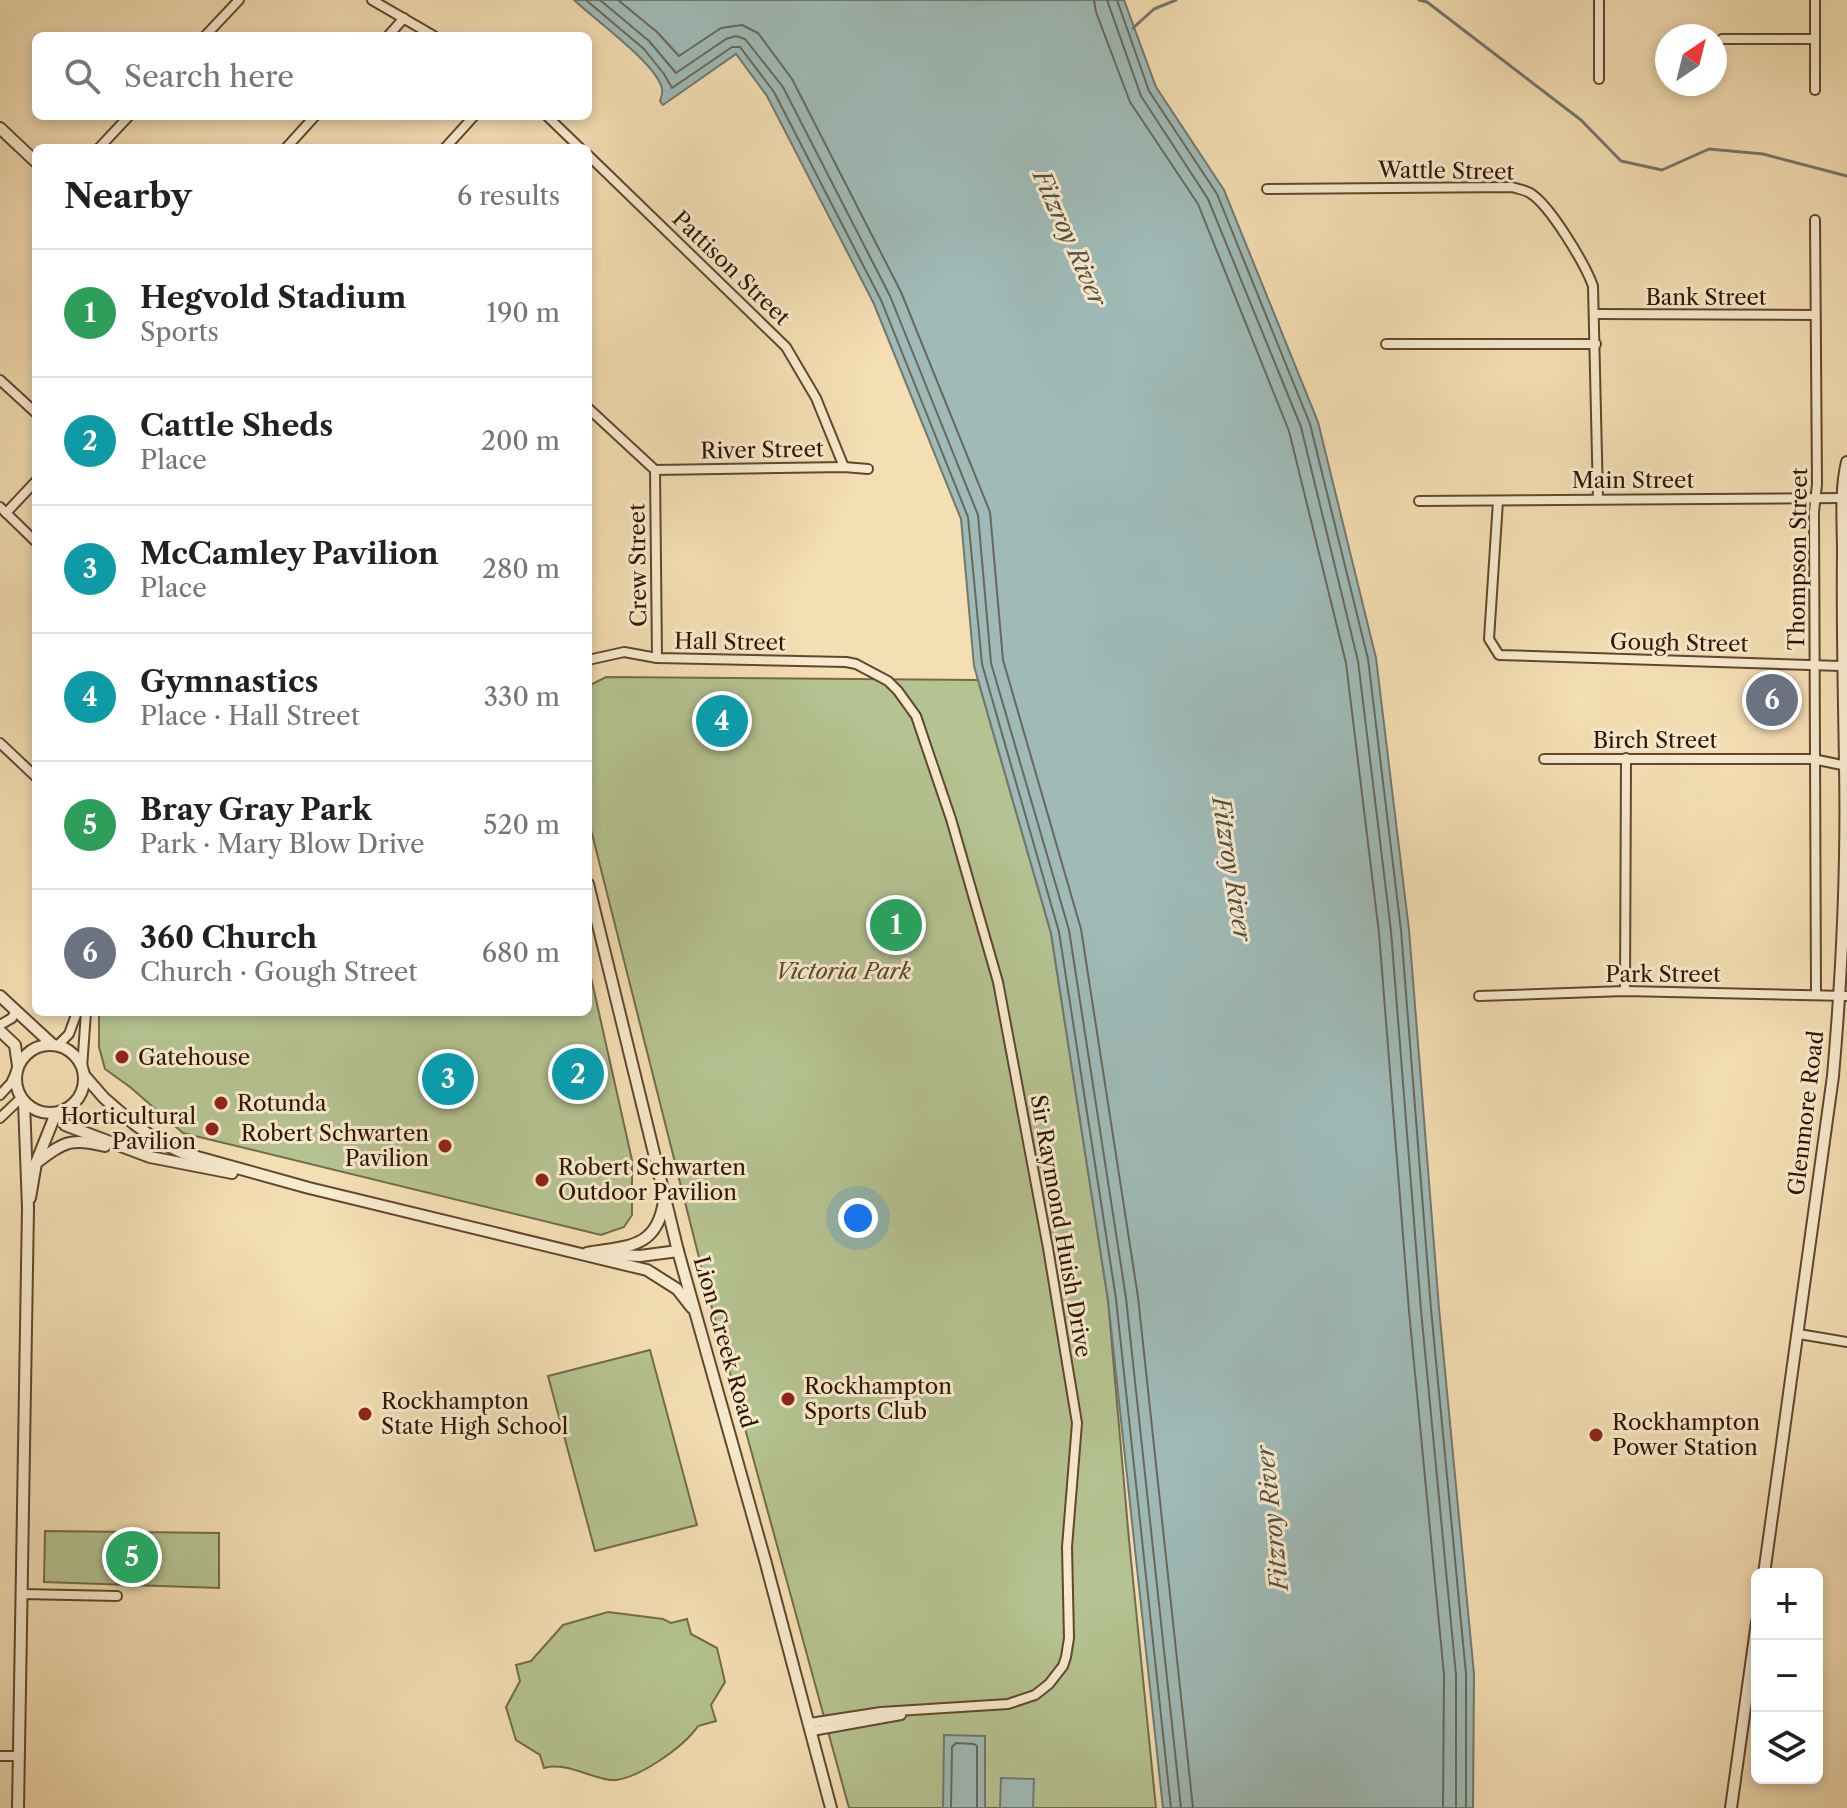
<!DOCTYPE html>
<meta charset="utf-8">
<style>
:root{--surface:#fff;--page:#f6f6f6;--text:#202124;--muted:#757577;--line:#e0e0e0;--accent:#8f2418}
body{margin:0;font-family:"Libre Caslon Text",serif;background:var(--page);color:var(--text)}
.controls{position:absolute;right:24px;bottom:24px;display:grid;overflow:hidden;border-radius:12px;box-shadow:0 4px 12px #0003}
.controls button{width:72px;height:72px;display:grid;place-items:center;padding:0;border:0;border-bottom:2px solid var(--line);background:var(--surface);color:var(--text);font:40px sans-serif}
.compass{position:absolute;left:1655px;top:24px;width:72px;height:72px;border-radius:50%;background:var(--surface);box-shadow:0 4px 12px #0003;rotate:35deg}
.you{position:absolute;left:858px;top:1218px;width:28px;height:28px;margin:-20px;border:6px solid #fff;border-radius:50%;background:#1a73e8;box-shadow:0 0 0 12px #1a73e833}
.badge{display:grid;place-items:center;width:52px;height:52px;border-radius:50%;background:var(--accent);color:#fff;font-size:26px;font-weight:700}
.pin{position:absolute;translate:-50% -50%;border:4px solid #fff;box-shadow:0 2px 8px #0006}
.list{margin:0;padding:0;list-style:none}
h2{display:flex;justify-content:space-between;align-items:center;height:104px;margin:0;padding:0 32px;font-size:34px}
h2 small{font-size:26px;font-weight:400;color:var(--muted)}
.list li{display:grid;grid-template-columns:52px 1fr auto;gap:24px;align-items:center;box-sizing:border-box;height:128px;padding:0 32px;border-top:2px solid var(--line)}
.list b{display:block;font-size:30px;white-space:nowrap}
.list p{margin:0;font-size:26px;white-space:nowrap;color:var(--muted)}
.list em{font-size:26px;font-style:normal;color:var(--muted)}
.icon{flex:none;width:44px;height:44px;fill:none;stroke:currentColor;stroke-width:2;stroke-linecap:round;stroke-linejoin:round}
.map{position:relative;flex:none;width:1847px;height:1808px;overflow:hidden}
.search{position:absolute;background:var(--surface);box-shadow:0 4px 12px #0003;left:32px;top:32px;width:560px;height:88px;display:flex;align-items:center;gap:20px;box-sizing:border-box;padding:0 28px;border-radius:12px;color:var(--muted);font-size:30px}
.panel{position:absolute;background:var(--surface);box-shadow:0 4px 12px #0003;left:32px;top:144px;width:560px;height:872px;border-radius:12px}
.map>svg:first-child{display:block}
.green{fill:#b5c291;stroke:#726c4a;stroke-width:2}
.water{fill:#9fbab7;stroke:#73786f;stroke-width:2}
.lines{fill:none;stroke-linecap:round;stroke-linejoin:round}
.shore{stroke:#68685c;stroke-width:2}
.stream{stroke:#73786f;stroke-width:3}
.minor-casing{stroke:#61472e;stroke-width:12}
.tertiary-casing{stroke:#61472e;stroke-width:14}
.minor{stroke:#f8eace;stroke-width:8}
.tertiary{stroke:#f8eace;stroke-width:10}
.poi-dot{fill:#8f2418;stroke:#f8eace;stroke-width:3}
.labels{text-anchor:middle;dominant-baseline:central;stroke-width:6;stroke-linejoin:round;paint-order:stroke}
.street-label{font-size:22px;fill:#301502;stroke:#f8eace}
.park-label{font-size:22px;font-style:italic;fill:#58492d;stroke:#f8eace}
.poi-label{font-size:22px;fill:#301502;stroke:#f8eace;text-anchor:start}
.water-label{font-size:24px;font-style:italic;fill:#574f41;stroke:#f8eace}
</style>
<div class="map">
<svg width="1847" height="1808" viewBox="0 0 1847 1808">
<rect width="100%" height="100%" fill="#f4deb3"/>
<filter id="stains"><feTurbulence type="fractalNoise" baseFrequency=".0025" numOctaves="4"/><feColorMatrix values="0 0 0 0 .2 0 0 0 0 .09 0 0 0 0 .02 0 0 0 .5 -.17"/></filter>
<radialGradient id="worn" r=".72"><stop offset=".6" stop-color="#630" stop-opacity="0"/><stop offset="1" stop-color="#630" stop-opacity=".3"/></radialGradient>
<!-- green -->
<g class="green">
<path d="M606 677 978 680 1051 933 1108 1300 1129 1540 1156 1808H849L709 1297 588 818V686Z"/>
<path d="M588 964 632 1160V1215L624 1227 601 1235 183 1133 130 1087 105 1069 99 1047V1012H588Z"/>
<path d="M650 1350 697 1525 595 1551 548 1376Z"/>
<path d="M45 1531 219 1533V1588L44 1582Z"/>
<path d="M608 1612 663 1619 671 1623 687 1619 691 1634 717 1648 725 1682 711 1705 716 1721 698 1726C685 1746 635 1782 610 1780 588 1777 566 1762 544 1768L540 1755 516 1740 506 1707 520 1681 516 1665 531 1661 563 1625Z"/>
</g>
<!-- water -->
<g class="water">
<path d="M574 0H1124L1156 87 1224 190 1318 422 1376 658 1409 930 1439 1308 1474 1674 1473 1808H1163L1108 1300 1051 933 974 666 961 519 874 304 767 96 736 54 663 105 660 101C661 98 663 93 662 89 658 65 594 19 574 0Z"/>
<path d="M944 1735 985 1736V1808H943Z"/>
<path d="M1001 1778 1034 1779 1033 1808H1000Z"/>
</g>
<g class="lines">
<!-- shore -->
<g class="shore">
<path d="M586 0 644 49 664 74 672 88 732 47H740L774 92 881 300 968 517 982 664 1059 932 1116 1299 1171 1808"/>
<path d="M600 0 649 41 676 73 726 39 736 36 745 39 783 87 890 296 978 515 991 663 1069 930 1126 1298 1181 1808"/>
<path d="M618 0 657 32 679 56 721 28 742 25 758 33 792 79 901 292 990 512 1003 660 1081 929 1138 1297 1193 1808"/>
<path d="M1094 0 1096 12 1130 102 1198 204 1289 431 1346 663 1379 933 1409 1311 1444 1675 1443 1808"/>
<path d="M1107 0 1141 96 1208 199 1301 427 1358 661 1391 931 1421 1310 1456 1675V1808"/>
<path d="M1117 0 1149 91 1217 194 1310 424 1368 659 1401 930 1431 1309 1466 1674V1808"/>
<path d="M951 1808 952 1747 956 1743 974 1744 977 1746V1808"/>
</g>
<!-- stream -->
<g class="stream">
<path d="M1419 0 1427 2 1581 120 1621 161 1662 170 1709 149 1763 154 1847 176"/>
<path d="M1133 28 1154 9 1176 0"/>
</g>
<!-- minor casing -->
<g class="minor-casing">
<g id="minor">
<path d="M372 0 434 36"/>
<path d="M1599 0V79"/>
<path d="M1815 0V90"/>
<path d="M205 36 239 0"/>
<path d="M388 36 404 18"/>
<path d="M1722 39H1815"/>
<path d="M547 116 580 148"/>
<path d="M99 148 129 116"/>
<path d="M286 148 315 116"/>
<path d="M445 148 474 116"/>
<path d="M588 155 786 347 816 398 844 467"/>
<path d="M1267 189 1512 187C1518 189 1525 190 1530 193 1550 205 1585 264 1593 286L1598 499"/>
<path d="M1815 220 1817 484 1814 512 1816 995"/>
<path d="M1596 314 1815 315"/>
<path d="M1386 344H1596"/>
<path d="M0 380 36 413"/>
<path d="M588 408 655 470"/>
<path d="M655 470 844 467 868 469"/>
<path d="M655 470 657 658"/>
<path d="M1419 501 1843 498"/>
<path d="M1498 501 1489 639 1499 655 1841 666"/>
<path d="M0 507 36 542"/>
<path d="M6 513 36 481"/>
<path d="M588 660 624 652 657 658 846 662 856 664 888 681 898 691 916 716 951 819 998 982 1048 1248 1077 1423 1067 1547 1069 1638 1066 1657 1063 1666 1049 1684 1035 1695 1008 1704 881 1712 810 1723"/>
<path d="M0 743 36 777"/>
<path d="M1544 759H1813L1847 766"/>
<path d="M1625 991 1626 758"/>
<path d="M1479 996 1625 991 1847 996"/>
<path d="M0 1025 12 1018 16 1010"/>
<path d="M58 1045 69 1034 77 1012"/>
<path d="M82 1068 86 1012"/>
<path d="M0 1095 11 1083 16 1072"/>
<path d="M0 1118 21 1098"/>
<path d="M1799 1334 1847 1342"/>
<path d="M22 1594 117 1596"/>
<path d="M812 1731 901 1715"/>
<path d="M0 1756H19"/>
</g>
</g>
<!-- tertiary casing -->
<g class="tertiary-casing">
<g id="tertiary">
<path d="M0 128 36 162"/>
<path d="M588 884 678 1251 765 1560 831 1808"/>
<path d="M0 996 53 1045"/>
<path d="M0 1031 15 1045 18 1066"/>
<circle cx="50" cy="1079" r="34"/>
<path d="M84 1075 104 1098 133 1123 158 1141 183 1153 309 1188 647 1270 677 1289 692 1308"/>
<path d="M59 1112 65 1125 150 1157 232 1173"/>
<path d="M36 1163C64 1142 71 1137 105 1146"/>
<path d="M30 1198 36 1163 56 1113"/>
<path d="M587 1253C627 1246 657 1249 664 1201"/>
<path d="M603 1254 640 1256 678 1251"/>
<path d="M1764 1574 1833 1076C1842 973 1847 870 1845 766 1844 695 1842 624 1843 553 1843 524 1840 491 1847 462"/>
<path d="M18 1808 28 1208 24 1102"/>
<path d="M1731 1808 1757 1622"/>
</g>
</g>
<!-- minor -->
<use href="#minor" class="minor"/>
<!-- tertiary -->
<use href="#tertiary" class="tertiary"/>
</g>
<!-- markers -->
<g class="poi-dot">
<circle cx="122" cy="1057" r="8"/>
<circle cx="221" cy="1103" r="8"/>
<circle cx="212" cy="1129" r="8"/>
<circle cx="445" cy="1146" r="8"/>
<circle cx="542" cy="1180" r="8"/>
<circle cx="788" cy="1399" r="8"/>
<circle cx="365" cy="1414" r="8"/>
<circle cx="1596" cy="1435" r="8"/>
</g>
<g class="labels">
<!-- street labels -->
<g class="street-label">
<text transform="translate(1446 171) rotate(1)">Wattle Street</text>
<text transform="translate(731 268) rotate(44)">Pattison Street</text>
<text x="1706" y="297">Bank Street</text>
<text transform="translate(762 450) rotate(-1)">River Street</text>
<text x="1633" y="480">Main Street</text>
<text transform="translate(1798 559) rotate(-89)">Thompson Street</text>
<text transform="translate(638 565) rotate(-91)">Crew Street</text>
<text transform="translate(730 642) rotate(1)">Hall Street</text>
<text transform="translate(1679 643) rotate(1)">Gough Street</text>
<text x="1655" y="740">Birch Street</text>
<text x="1663" y="974">Park Street</text>
<text transform="translate(1806 1113) rotate(-83)">Glenmore Road</text>
<text transform="translate(1061 1226) rotate(80)">Sir Raymond Huish Drive</text>
<text transform="translate(725 1342) rotate(74)">Lion Creek Road</text>
</g>
<!-- park labels -->
<g class="park-label">
<text x="843" y="971">Victoria Park</text>
</g>
<!-- poi labels -->
<g class="poi-label">
<text x="138" y="1057">Gatehouse</text>
<text x="237" y="1103">Rotunda</text>
<text x="196" y="1116" text-anchor="end">Horticultural<tspan x="196" dy="25">Pavilion</tspan></text>
<text x="429" y="1133" text-anchor="end">Robert Schwarten<tspan x="429" dy="25">Pavilion</tspan></text>
<text x="558" y="1167">Robert Schwarten<tspan x="558" dy="25">Outdoor Pavilion</tspan></text>
<text x="804" y="1386">Rockhampton<tspan x="804" dy="25">Sports Club</tspan></text>
<text x="381" y="1401">Rockhampton<tspan x="381" dy="25">State High School</tspan></text>
<text x="1612" y="1422">Rockhampton<tspan x="1612" dy="25">Power Station</tspan></text>
</g>
<!-- water labels -->
<g class="water-label">
<text transform="translate(1070 238) rotate(66)">Fitzroy River</text>
<text transform="translate(1232 869) rotate(81)">Fitzroy River</text>
<text transform="translate(1272 1518) rotate(-96)">Fitzroy River</text>
</g>
</g>
<rect width="100%" height="100%" filter="url(#stains)"/>
<rect width="100%" height="100%" fill="url(#worn)"/>
</svg>
<div class="controls">
<button>+</button>
<button>−</button>
<button><svg class="icon" aria-label="layers" viewBox="0 0 24 24"><path d="M12 4l9 5-9 5-9-5zM3 14l9 5 9-5"/></svg></button>
</div>
<svg class="compass" viewBox="-18 -18 36 36"><path d="M0-13l5 13h-10z" fill="#e53935"/><path d="M0 13l5-13h-10z" fill="#757577"/></svg>
<div class="you"></div>
<div class="pin badge" style="left:896px;top:925px;background:#2e9e5b">1</div>
<div class="pin badge" style="left:578px;top:1074px;background:#0f9aa8">2</div>
<div class="pin badge" style="left:448px;top:1079px;background:#0f9aa8">3</div>
<div class="pin badge" style="left:722px;top:721px;background:#0f9aa8">4</div>
<div class="pin badge" style="left:132px;top:1557px;background:#2e9e5b">5</div>
<div class="pin badge" style="left:1772px;top:700px;background:#6b7280">6</div>
<div class="search"><svg class="icon" aria-label="search" viewBox="0 0 24 24"><circle cx="10" cy="10" r="6"/><path d="M15 15l6 6"/></svg>Search here</div>
<section class="panel">
<h2>Nearby<small>6 results</small></h2>
<ul class="list">
<li><span class="badge" style="background:#2e9e5b">1</span><div><b>Hegvold Stadium</b><p>Sports</p></div><em>190 m</em></li>
<li><span class="badge" style="background:#0f9aa8">2</span><div><b>Cattle Sheds</b><p>Place</p></div><em>200 m</em></li>
<li><span class="badge" style="background:#0f9aa8">3</span><div><b>McCamley Pavilion</b><p>Place</p></div><em>280 m</em></li>
<li><span class="badge" style="background:#0f9aa8">4</span><div><b>Gymnastics</b><p>Place · Hall Street</p></div><em>330 m</em></li>
<li><span class="badge" style="background:#2e9e5b">5</span><div><b>Bray Gray Park</b><p>Park · Mary Blow Drive</p></div><em>520 m</em></li>
<li><span class="badge" style="background:#6b7280">6</span><div><b>360 Church</b><p>Church · Gough Street</p></div><em>680 m</em></li>
</ul>
</section>
</div>
